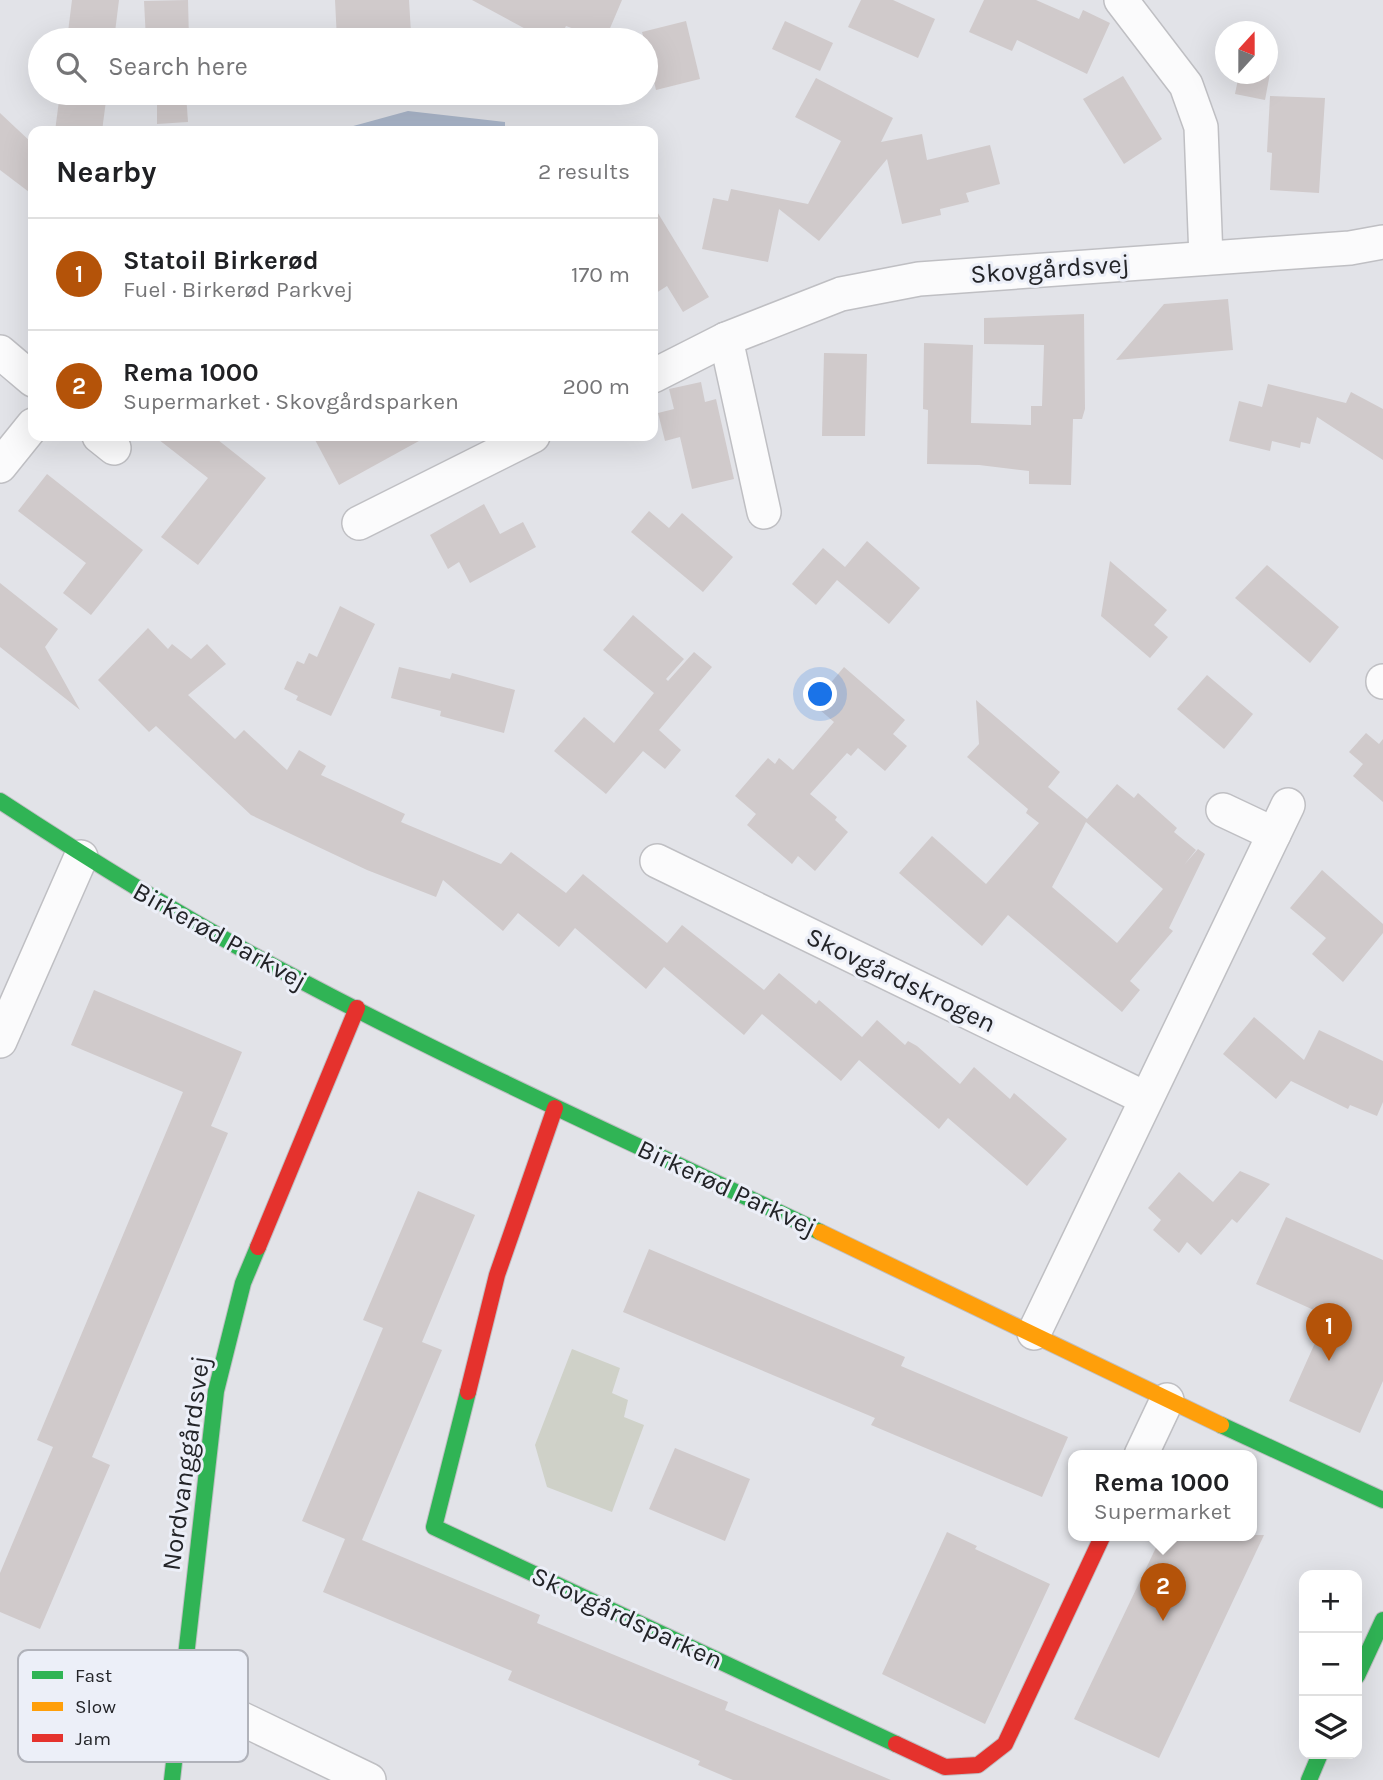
<!DOCTYPE html>
<meta charset="utf-8">
<style>
:root{--surface:#fff;--page:#f6f6f6;--text:#202124;--muted:#757577;--line:#e0e0e0;--accent:#b45309}
body{margin:0;font-family:Karla,sans-serif;background:var(--page);color:var(--text)}
.controls{position:absolute;right:21px;bottom:21px;display:grid;overflow:hidden;border-radius:14px;box-shadow:0 7px 28px #0002}
.controls button{width:63px;height:63px;display:grid;place-items:center;padding:0;border:0;border-bottom:2px solid var(--line);background:var(--surface);color:var(--text);font:35px sans-serif}
.compass{position:absolute;left:1215px;top:21px;width:63px;height:63px;border-radius:50%;background:var(--surface);box-shadow:0 7px 28px #0002;rotate:21deg}
.you{position:absolute;left:821px;top:695px;width:24px;height:24px;margin:-18px;border:5px solid #fff;border-radius:50%;background:#1a73e8;box-shadow:0 0 0 10px #1a73e833}
.badge{display:grid;place-items:center;width:46px;height:46px;border-radius:50%;background:var(--accent);color:#fff;font-size:23px;font-weight:700}
.pin{position:absolute;translate:-50% -58px;filter:drop-shadow(0 2px 4px #0008)}
.pin::after{content:'';position:absolute;top:37px;width:24px;height:21px;background:inherit;clip-path:polygon(0 0,100% 0,50% 100%)}
.popup{position:absolute;left:1068px;top:1450px;width:189px;height:91px;box-sizing:border-box;display:grid;place-content:center;border-radius:14px;background:var(--surface);filter:drop-shadow(0 2px 5px #0005);font-size:23px;white-space:nowrap;color:var(--muted)}
.popup b{font-size:26px;color:var(--text)}
.popup::after{content:'';position:absolute;left:50%;top:100%;margin-left:-14px;border:14px solid transparent;border-top-color:var(--surface)}
.list{margin:0;padding:0;list-style:none}
h2{display:flex;justify-content:space-between;align-items:center;height:91px;margin:0;padding:0 28px;font-size:30px}
h2 small{font-size:23px;font-weight:400;color:var(--muted)}
.list li{display:grid;grid-template-columns:46px 1fr auto;gap:21px;align-items:center;box-sizing:border-box;height:112px;padding:0 28px;border-top:2px solid var(--line)}
.list b{display:block;font-size:26px;white-space:nowrap}
.list p{margin:0;font-size:23px;white-space:nowrap;color:var(--muted)}
.list em{font-size:23px;font-style:normal;color:var(--muted)}
.icon{flex:none;width:38px;height:38px;fill:none;stroke:currentColor;stroke-width:2;stroke-linecap:round;stroke-linejoin:round}
.map{position:relative;flex:none;width:1383px;height:1780px;overflow:hidden}
.search{position:absolute;background:var(--surface);box-shadow:0 7px 28px #0002;left:28px;top:28px;width:630px;height:77px;display:flex;align-items:center;gap:18px;box-sizing:border-box;padding:0 24px;border-radius:38px;color:var(--muted);font-size:26px}
.panel{position:absolute;background:var(--surface);box-shadow:0 7px 28px #0002;left:28px;top:126px;width:630px;height:315px;border-radius:14px}
.map>svg:first-child{display:block}
.green{fill:#cfd1c8}
.water{fill:#abb7cb}
.building{fill:#d0cacb;fill-rule:evenodd}
.lines{fill:none;stroke-linecap:round;stroke-linejoin:round}
.street-casing{stroke:#bfbfc3;stroke-width:36}
.fast-casing{stroke:#bfbfc3;stroke-width:18}
.slow-casing{stroke:#bfbfc3;stroke-width:18}
.jam-casing{stroke:#bfbfc3;stroke-width:18}
.street{stroke:#fbfbfc;stroke-width:33}
.fast{stroke:#30b455;stroke-width:16}
.slow{stroke:#ff9f0a;stroke-width:16}
.jam{stroke:#e5322d;stroke-width:16}
.labels{text-anchor:middle;dominant-baseline:central;stroke-width:6;stroke-linejoin:round;paint-order:stroke}
.street-label{font-size:26px;fill:#232428;stroke:#eceff8}
.key{fill:#eceff8;stroke:#b0b2ba;stroke-width:2}
.key-label{font-size:19px;fill:#232428}
</style>
<div class="map">
<svg width="1383" height="1780" viewBox="0 0 1383 1780">
<rect width="100%" height="100%" fill="#e2e3e8"/>
<!-- green -->
<path class="green" d="M572 1349 620 1368 612 1393 628 1400 624 1417 644 1425 612 1512 547 1487 535 1445Z"/>
<!-- water -->
<path class="water" d="M408 111 505 122V131H335Z"/>
<!-- building -->
<g class="building">
<path d="M72 0H119L114 40H67Z"/>
<path d="M188 0 189 40H146L144 1Z"/>
<path d="M335 0H409L411 33 392 34 393 40H337Z"/>
<path d="M472 0H622L605 40 566 26 559 40H546Z"/>
<path d="M861 0H893L935 19 918 58 848 27Z"/>
<path d="M984 0H1036L1079 19 1083 10 1110 23 1087 74 1017 40 1012 51 969 32Z"/>
<path d="M686 21 700 79 656 90 642 32Z"/>
<path d="M785 21 833 43 820 71 772 49Z"/>
<path d="M1268 51 1274 52 1265 100 1235 94 1239 74H1268Z"/>
<path d="M1123 76 1162 139 1124 164 1083 99Z"/>
<path d="M816 78 893 118 881 142 922 134 927 160 990 145 1000 184 966 193 969 202 940 209 941 215 902 224 887 159 819 241 779 209 768 262 702 249 713 198 728 201 731 189 808 204 841 141 795 117Z"/>
<path d="M60 93H107L102 131H55Z"/>
<path d="M157 93H186L188 122 157 124Z"/>
<path d="M1270 96 1325 98 1319 193 1270 190 1272 153 1267 152Z"/>
<path d="M0 113 33 144V195L0 170Z"/>
<path d="M653 205 709 297 683 312 667 286 653 295Z"/>
<path d="M1228 299 1233 350 1116 360 1164 304Z"/>
<path d="M1084 314 1085 409 1082 419H1073L1071 485 1029 484V471L979 465 927 464 928 410 923 409 924 343 973 345 971 423 1031 425V406H1042L1044 345 984 344V318Z"/>
<path d="M824 353 867 354 865 436H822Z"/>
<path d="M701 382 705 402 716 399 734 479 692 489 680 437 665 441 658 413 674 409 669 389Z"/>
<path d="M1268 384 1346 403 1351 392 1383 409V460L1317 417 1310 444 1301 442 1300 448 1272 441 1270 451 1229 441 1239 401 1262 407Z"/>
<path d="M154 436H213L266 478 198 565 161 537 208 478Z"/>
<path d="M313 436H428L339 485Z"/>
<path d="M47 474 143 550 91 615 63 593 86 563 18 511Z"/>
<path d="M484 504 500 534 523 522 536 547 470 583 459 562 448 569 430 535Z"/>
<path d="M649 511 669 528 682 513 733 557 703 592 631 532Z"/>
<path d="M867 541 920 588 889 624 837 580 816 605 792 584 823 548 845 567Z"/>
<path d="M1110 561 1167 610 1154 625 1168 637 1150 658 1101 616Z"/>
<path d="M1267 565 1339 627 1310 663 1235 598Z"/>
<path d="M0 583 58 629 45 647 80 710 0 647Z"/>
<path d="M340 606 375 624 331 716 296 700 298 696 284 689 297 661 304 664 309 653 317 657Z"/>
<path d="M633 615 684 659 666 679 668 681 694 652 712 667 659 730 681 750 665 769 643 751 606 794 554 751 584 717 614 743 654 693 603 650Z"/>
<path d="M148 628 168 649 172 644 191 659 207 644 226 664 188 695 235 739 244 730 287 770 299 750 326 766 321 775 405 814 401 822 501 864 511 852 566 893 583 874 667 943 682 925 764 990 779 973 816 1004 819 1000 862 1037 877 1020 905 1045 908 1041 917 1046 960 1084 974 1067 1010 1099 1014 1093 1067 1139 1027 1186 948 1118 939 1129 859 1060 841 1081 762 1014 744 1035 664 967 646 989 575 928 559 947 518 913 503 931 443 880 436 897 367 870 251 815 156 726 149 732 98 680Z"/>
<path d="M399 667 450 679 452 673 515 690 504 733 440 716 441 711 391 698Z"/>
<path d="M844 667 905 720 893 734 907 746 885 771 858 748 851 756 847 753 810 794 837 817 835 820 848 832 815 871 798 856 792 864 747 825 756 814 735 796 768 758 775 764 779 758 793 770 834 722 813 704Z"/>
<path d="M1207 675 1253 714 1224 749 1177 709Z"/>
<path d="M976 700 1060 772 1048 787 1087 819 1117 784 1134 798 1138 793 1177 828 1174 832 1196 850 1184 865 1198 849 1205 854 1169 928 1173 931 1130 981 1140 990 1122 1012 1008 915 982 946 899 873 932 836 986 884 1039 823 1026 813 1028 809 967 757 979 744ZM1086 822 1163 889 1117 943 1052 887Z"/>
<path d="M1366 733 1379 744 1383 739V802L1353 776 1363 764 1349 752Z"/>
<path d="M1322 870 1383 924V933L1343 982 1312 954 1326 938 1290 908Z"/>
<path d="M94 990 242 1052 211 1126 228 1133 92 1457 110 1465 40 1629 0 1612V1573L53 1447 37 1440 183 1092 71 1045Z"/>
<path d="M1254 1017 1304 1060 1319 1030 1383 1061V1102L1377 1116 1350 1105 1348 1109 1291 1081 1276 1099 1223 1054Z"/>
<path d="M1240 1171 1270 1184 1237 1223 1232 1219 1201 1255 1187 1242 1179 1253 1153 1230 1161 1220 1148 1208 1179 1172 1213 1202Z"/>
<path d="M418 1191 475 1215 422 1342 442 1350 362 1540 540 1615 537 1623 728 1702 725 1710 891 1780H733L698 1765 700 1761 508 1680 512 1671 323 1592 345 1539 302 1521 383 1328 363 1320Z"/>
<path d="M1286 1217 1383 1260V1381L1360 1433 1289 1401 1327 1316 1256 1284Z"/>
<path d="M649 1249 905 1357 901 1366 1068 1437 1042 1497 871 1425 875 1418 623 1312Z"/>
<path d="M675 1448 750 1479 725 1541 649 1509Z"/>
<path d="M947 1532 977 1546 975 1549 1050 1584 985 1724 882 1674Z"/>
<path d="M1162 1535H1264L1159 1758 1074 1719Z"/>
</g>
<g class="lines">
<!-- street casing -->
<g class="street-casing">
<g id="street">
<path d="M1121 0 1186 85 1201 127 1206 258"/>
<path d="M726 339 764 512"/>
<path d="M0 352 33 380"/>
<path d="M653 376 726 339 841 294 919 279 1350 248 1383 242"/>
<path d="M99 436 114 448"/>
<path d="M0 466 33 425"/>
<path d="M359 523 533 436"/>
<path d="M1383 682V681"/>
<path d="M1223 810 1274 834"/>
<path d="M657 861 1145 1098"/>
<path d="M0 1041 81 857"/>
<path d="M1034 1333 1288 805"/>
<path d="M1141 1455 1167 1400"/>
<path d="M182 1690 369 1780"/>
</g>
</g>
<!-- fast casing -->
<g class="fast-casing">
<g id="fast">
<path d="M0 801C90 860 181 917 277 968 454 1063 638 1145 820 1232"/>
<path d="M468 1392 434 1527 896 1744"/>
<path d="M1221 1425 1383 1500"/>
<path d="M1357 1676 1383 1620"/>
<path d="M172 1780 216 1391 243 1283 258 1247"/>
<path d="M1309 1780 1320 1754"/>
</g>
</g>
<!-- slow casing -->
<g class="slow-casing">
<path id="slow" d="M820 1232 1221 1425"/>
</g>
<!-- jam casing -->
<g class="jam-casing">
<g id="jam">
<path d="M258 1247 357 1008"/>
<path d="M468 1392 497 1275 555 1108"/>
<path d="M896 1744 945 1767 978 1765 1005 1744 1103 1535"/>
</g>
</g>
<!-- street -->
<use href="#street" class="street"/>
<!-- fast -->
<use href="#fast" class="fast"/>
<!-- slow -->
<use href="#slow" class="slow"/>
<!-- jam -->
<use href="#jam" class="jam"/>
</g>
<g class="labels">
<!-- street labels -->
<g class="street-label">
<text transform="translate(1050 269) rotate(-4)">Skovgårdsvej</text>
<text transform="translate(220 936) rotate(29)">Birkerød Parkvej</text>
<text transform="translate(901 980) rotate(26)">Skovgårdskrogen</text>
<text transform="translate(727 1188) rotate(25)">Birkerød Parkvej</text>
<text transform="translate(186 1463) rotate(-82)">Nordvanggårdsvej</text>
<text transform="translate(627 1618) rotate(25)">Skovgårdsparken</text>
</g>
</g>
<!-- legend -->
<rect x="18" y="1650" width="230" height="112" rx="10" class="key"/>
<rect x="32" y="1671" width="31" height="8" fill="#30b455"/>
<rect x="32" y="1702" width="31" height="9" fill="#ff9f0a"/>
<rect x="32" y="1734" width="31" height="8" fill="#e5322d"/>
<g class="key-label">
<text x="75" y="1682">Fast</text>
<text x="75" y="1713">Slow</text>
<text x="75" y="1745">Jam</text>
</g>
</svg>
<div class="controls">
<button>+</button>
<button>−</button>
<button><svg class="icon" aria-label="layers" viewBox="0 0 24 24"><path d="M12 4l9 5-9 5-9-5zM3 14l9 5 9-5"/></svg></button>
</div>
<svg class="compass" viewBox="-18 -18 36 36"><path d="M0-13l5 13h-10z" fill="#e53935"/><path d="M0 13l5-13h-10z" fill="#757577"/></svg>
<div class="you"></div>
<div class="pin badge" style="left:1329px;top:1361px">1</div>
<div class="pin badge" style="left:1163px;top:1621px">2</div>
<div class="popup"><b>Rema 1000</b>Supermarket</div>
<div class="search"><svg class="icon" aria-label="search" viewBox="0 0 24 24"><circle cx="10" cy="10" r="6"/><path d="M15 15l6 6"/></svg>Search here</div>
<section class="panel">
<h2>Nearby<small>2 results</small></h2>
<ul class="list">
<li><span class="badge">1</span><div><b>Statoil Birkerød</b><p>Fuel · Birkerød Parkvej</p></div><em>170 m</em></li>
<li><span class="badge">2</span><div><b>Rema 1000</b><p>Supermarket · Skovgårdsparken</p></div><em>200 m</em></li>
</ul>
</section>
</div>
